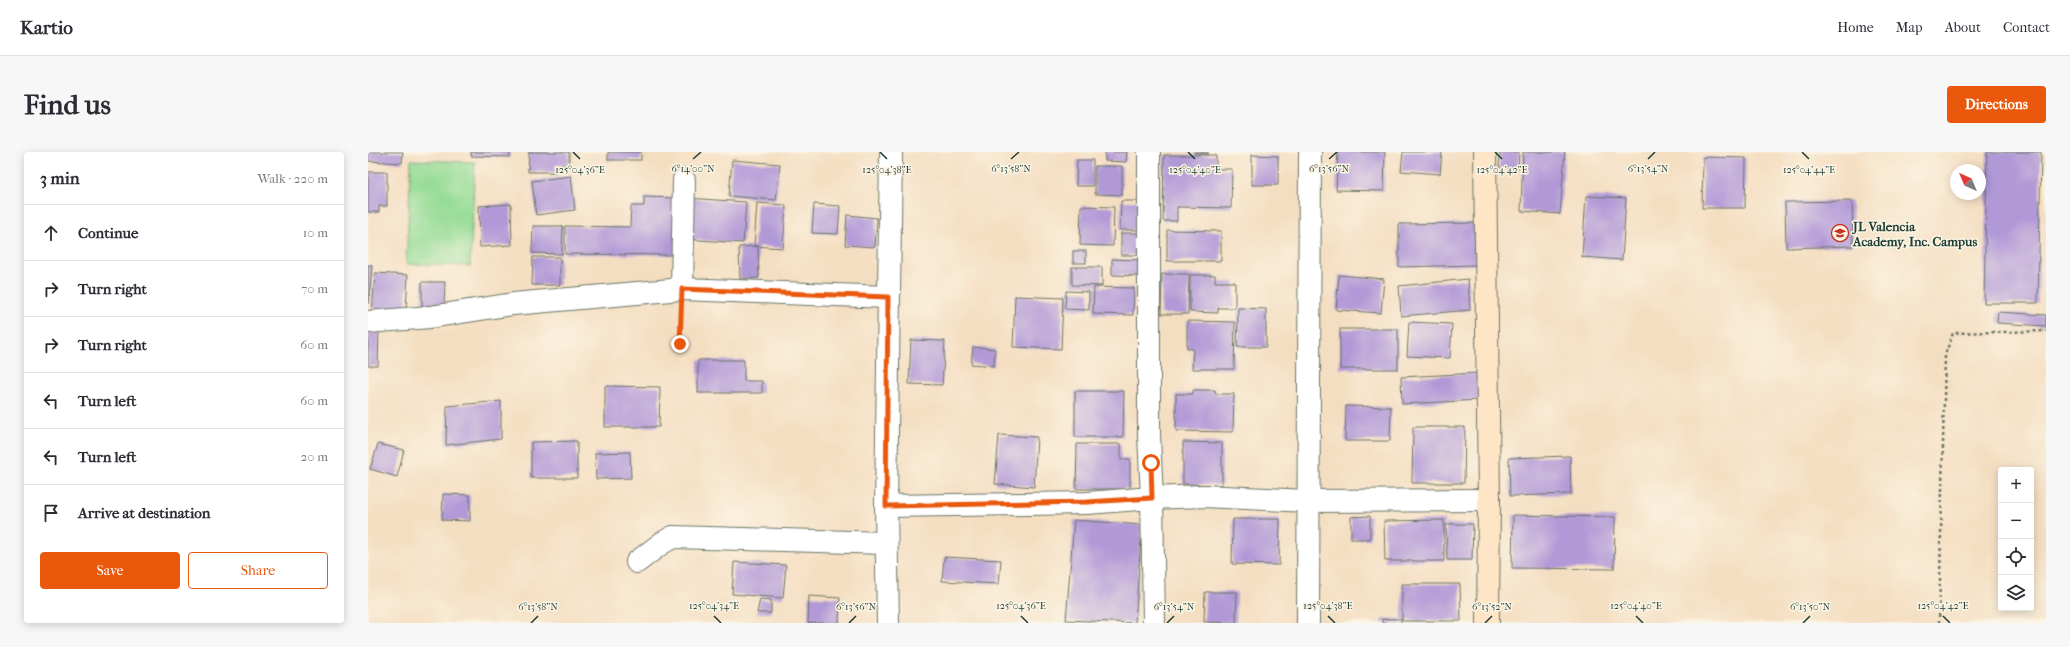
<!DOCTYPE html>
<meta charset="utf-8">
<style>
:root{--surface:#fff;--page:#f7f7f7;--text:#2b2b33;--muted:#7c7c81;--line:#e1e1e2;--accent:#ea580c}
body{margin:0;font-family:"IM FELL French Canon",serif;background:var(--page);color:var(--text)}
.controls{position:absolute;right:12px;bottom:12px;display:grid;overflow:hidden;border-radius:4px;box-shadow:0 2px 10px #0003}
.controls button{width:36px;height:36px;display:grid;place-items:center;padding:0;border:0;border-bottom:1px solid var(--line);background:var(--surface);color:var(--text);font:20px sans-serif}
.compass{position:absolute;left:1582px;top:12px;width:36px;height:36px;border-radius:50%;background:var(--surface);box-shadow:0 2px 10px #0003;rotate:316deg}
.stop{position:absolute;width:12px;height:12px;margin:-9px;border:3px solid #ea580c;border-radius:50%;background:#fff}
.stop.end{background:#ea580c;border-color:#fff;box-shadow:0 1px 4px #0008}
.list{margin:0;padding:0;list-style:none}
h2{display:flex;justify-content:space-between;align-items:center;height:52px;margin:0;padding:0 16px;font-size:17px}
h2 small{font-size:13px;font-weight:400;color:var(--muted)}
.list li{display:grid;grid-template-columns:26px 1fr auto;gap:12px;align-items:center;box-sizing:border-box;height:56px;padding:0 16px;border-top:1px solid var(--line)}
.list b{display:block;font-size:15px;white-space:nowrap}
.list em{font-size:13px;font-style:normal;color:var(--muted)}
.actions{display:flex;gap:8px;padding:12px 16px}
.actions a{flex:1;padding:9px 0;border:1px solid var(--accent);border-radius:4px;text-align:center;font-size:14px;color:var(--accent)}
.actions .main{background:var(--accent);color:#fff}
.icon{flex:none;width:22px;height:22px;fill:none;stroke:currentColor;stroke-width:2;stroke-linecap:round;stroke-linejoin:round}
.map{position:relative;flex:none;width:1678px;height:471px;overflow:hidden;border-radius:4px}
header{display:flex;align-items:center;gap:24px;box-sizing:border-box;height:56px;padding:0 20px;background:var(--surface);border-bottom:1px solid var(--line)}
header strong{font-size:19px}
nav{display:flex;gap:22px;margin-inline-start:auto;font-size:14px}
.intro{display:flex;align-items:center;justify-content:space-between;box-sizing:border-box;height:96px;padding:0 24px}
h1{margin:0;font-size:28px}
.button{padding:10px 18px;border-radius:4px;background:var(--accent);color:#fff;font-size:14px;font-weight:700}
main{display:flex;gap:24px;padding:0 24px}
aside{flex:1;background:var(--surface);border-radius:4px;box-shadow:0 2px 10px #0003}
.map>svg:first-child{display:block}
.green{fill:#95dc96;stroke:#5a8c65}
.building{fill:#b198d7}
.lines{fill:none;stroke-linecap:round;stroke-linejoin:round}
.street-casing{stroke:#6a7565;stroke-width:24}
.secondary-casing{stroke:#6a7565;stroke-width:24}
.path{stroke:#6a7565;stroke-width:2.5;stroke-dasharray:3 3;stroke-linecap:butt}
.street{stroke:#fff;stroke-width:22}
.secondary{stroke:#fde5c5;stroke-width:22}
.route{stroke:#ea580c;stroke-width:5}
.ticks{fill:none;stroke:#1f3d34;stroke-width:1.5}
.labels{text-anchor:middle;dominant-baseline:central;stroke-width:3;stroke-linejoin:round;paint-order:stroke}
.poi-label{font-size:13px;font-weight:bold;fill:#1f3d34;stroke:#fcf5e5;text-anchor:start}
.ticks-label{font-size:10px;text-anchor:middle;fill:#1f3d34;stroke:#fcf5e5;stroke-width:3;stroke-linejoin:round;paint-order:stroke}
</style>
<header>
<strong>Kartio</strong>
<nav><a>Home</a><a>Map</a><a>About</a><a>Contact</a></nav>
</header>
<div class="intro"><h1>Find us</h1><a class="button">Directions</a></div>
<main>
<aside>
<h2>3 min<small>Walk · 220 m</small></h2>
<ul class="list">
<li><svg class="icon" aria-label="ahead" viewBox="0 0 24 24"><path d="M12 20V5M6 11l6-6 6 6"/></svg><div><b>Continue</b></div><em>10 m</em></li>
<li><svg class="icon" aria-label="right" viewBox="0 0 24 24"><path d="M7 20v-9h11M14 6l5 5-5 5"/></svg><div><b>Turn right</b></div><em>70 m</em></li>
<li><svg class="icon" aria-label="right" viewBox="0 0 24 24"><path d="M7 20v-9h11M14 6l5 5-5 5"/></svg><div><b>Turn right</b></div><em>60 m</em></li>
<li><svg class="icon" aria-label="left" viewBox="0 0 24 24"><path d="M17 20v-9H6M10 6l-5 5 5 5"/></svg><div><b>Turn left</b></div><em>60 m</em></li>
<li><svg class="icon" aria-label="left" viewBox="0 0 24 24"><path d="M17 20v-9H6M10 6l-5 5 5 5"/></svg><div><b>Turn left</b></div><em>20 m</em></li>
<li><svg class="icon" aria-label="arrive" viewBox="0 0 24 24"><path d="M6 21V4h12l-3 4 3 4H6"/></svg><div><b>Arrive at destination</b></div></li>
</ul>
<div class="actions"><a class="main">Save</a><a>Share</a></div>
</aside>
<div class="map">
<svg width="1678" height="471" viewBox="0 0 1678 471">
<rect width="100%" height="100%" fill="#fcf5e5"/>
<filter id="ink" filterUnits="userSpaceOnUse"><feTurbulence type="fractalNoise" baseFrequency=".025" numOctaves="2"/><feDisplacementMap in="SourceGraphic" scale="8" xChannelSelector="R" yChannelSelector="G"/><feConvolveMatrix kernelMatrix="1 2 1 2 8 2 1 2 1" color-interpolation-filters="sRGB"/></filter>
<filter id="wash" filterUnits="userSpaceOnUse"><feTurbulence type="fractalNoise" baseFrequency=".012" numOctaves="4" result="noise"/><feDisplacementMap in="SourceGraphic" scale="16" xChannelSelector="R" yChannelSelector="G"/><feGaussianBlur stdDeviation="0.9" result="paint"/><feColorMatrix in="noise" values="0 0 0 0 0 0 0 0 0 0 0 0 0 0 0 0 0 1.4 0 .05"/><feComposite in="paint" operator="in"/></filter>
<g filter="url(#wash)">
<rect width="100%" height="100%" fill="#f4dec1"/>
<!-- green -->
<path class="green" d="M43 8 107 10 102 114 38 112Z"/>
<g id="blocks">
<!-- building -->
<g class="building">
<path d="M0 0H35L34 11 0 9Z"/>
<path d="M103 0H142V5L103 4Z"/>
<path d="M161 0H201V13H188V20H160Z"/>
<rect x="240" y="0" width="33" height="8"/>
<path d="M737 0H759L758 10 737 9Z"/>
<path d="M826 0H840V2L826 1Z"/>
<path d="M970 0H1017L1016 39 968 38Z"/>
<path d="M1035 0H1074L1072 22 1033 19Z"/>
<path d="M1132 0H1151L1150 17 1131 16Z"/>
<path d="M1155 0H1197L1192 62 1153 59Z"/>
<path d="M1619 0H1673L1670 151H1616Z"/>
<path d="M796 3H848V17H864L863 56 809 55V69H795Z"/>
<path d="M884 3 910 4V33H884Z"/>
<path d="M1335 5 1378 6 1377 56H1334Z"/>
<path d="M364 8 412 12 408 48 361 44Z"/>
<path d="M709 8H725V34H708Z"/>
<path d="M727 14H754V43L727 42Z"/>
<path d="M0 20H19V54H11V60H0Z"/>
<path d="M203 24 207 58 168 63 164 29Z"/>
<path d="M1218 44 1258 46 1254 108 1214 105Z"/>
<path d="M276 45 311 46 310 103 197 102V74L262 75 263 54H276Z"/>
<path d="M319 46 378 50 375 91 316 87Z"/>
<path d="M753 49H778V78H752Z"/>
<path d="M1484 49 1485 94 1418 96 1417 50Z"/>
<path d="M389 51 418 53 415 96 386 94Z"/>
<path d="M143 52 144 93 112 95 111 54Z"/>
<path d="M446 52 472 54 470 82 444 81Z"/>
<path d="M713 54 746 55 745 94 712 93Z"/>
<path d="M479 63 509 66 507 95 477 93Z"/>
<path d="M1108 71 1109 113 1031 115V72Z"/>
<path d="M165 74H195L194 102 164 101Z"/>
<path d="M799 78 853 79V109H799Z"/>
<rect x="753" y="81" width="24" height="22"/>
<path d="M390 94 391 126 372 127 371 95Z"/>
<rect x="705" y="99" width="13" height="12"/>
<path d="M165 105H192V133H164Z"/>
<path d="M744 107 772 108 771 124 744 123Z"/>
<path d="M0 113H4L1 151H0Z"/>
<path d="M704 115H734V134L704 133Z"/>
<path d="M7 121 40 123 38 157 4 162Z"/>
<path d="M794 122H821L820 162H793Z"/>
<path d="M822 123H847V130H867V156H850V161L822 160Z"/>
<path d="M971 123 1016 127 1013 161 968 158Z"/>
<path d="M1100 127 1102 158 1033 164 1031 134Z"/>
<path d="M54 130H77L76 154H54Z"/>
<path d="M726 135 766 136 765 163 725 162Z"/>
<path d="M698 139 721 140V158L697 157Z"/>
<path d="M647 144 695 146 693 197 645 195Z"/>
<path d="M870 156 898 157V195H869Z"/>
<path d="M1630 160 1678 163V174L1629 171Z"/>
<path d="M819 169 867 170 866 217H824L825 197 819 196Z"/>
<path d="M1041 170 1084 172 1082 206 1039 204Z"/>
<path d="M0 177H11L10 214H0Z"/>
<rect x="972" y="177" width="58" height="40"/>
<path d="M543 188 577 189 574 233 541 232Z"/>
<path d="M605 195 627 197 626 214 603 212Z"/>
<path d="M330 208H376V229H394V241H330Z"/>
<path d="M1110 221 1111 248 1034 252 1033 225Z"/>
<path d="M237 234 292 235 291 275H237Z"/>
<path d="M825 238H847L848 242H866L865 280 808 279V242H825Z"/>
<path d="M707 239H756L755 285H707Z"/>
<path d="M133 249V287L78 293 79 254Z"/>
<path d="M978 254 1023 255 1022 289H977Z"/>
<path d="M1045 275H1097L1096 331H1044Z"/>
<path d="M631 283 669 285 666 335 627 332Z"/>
<path d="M209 289V326H163V290Z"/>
<path d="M815 290 854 291V333L815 332Z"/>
<path d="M10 292 36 298 29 325 2 317Z"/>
<path d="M709 292H753V307H762V337H708Z"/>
<path d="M262 300 263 326 228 327 227 301Z"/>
<path d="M1202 304 1203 342 1142 344 1141 306Z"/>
<path d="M75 342 102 343V369L74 368Z"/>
<path d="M1145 363 1247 365 1246 417 1144 416Z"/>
<path d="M1002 364V387H983V365Z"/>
<path d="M865 367H912L911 413 864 412Z"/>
<path d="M706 368 774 373 767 471 698 468Z"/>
<path d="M1076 368V409H1017L1016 369Z"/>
<path d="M1078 372H1105L1104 408H1079Z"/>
<path d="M576 405 633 408 631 432 574 429Z"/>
<path d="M366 410 418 413 415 446 364 442Z"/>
<path d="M1034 432H1092L1093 469H1034Z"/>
<path d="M837 440H869L868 471 836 470Z"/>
<path d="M441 444 472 446 471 471H440Z"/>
<path d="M392 447 403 448V461H389Z"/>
<rect x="1014" y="467" width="19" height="4"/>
</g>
</g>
</g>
<g filter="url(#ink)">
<use href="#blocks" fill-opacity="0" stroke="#6a7565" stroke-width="1"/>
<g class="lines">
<!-- street casing -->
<g class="street-casing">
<g id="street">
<path d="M781 0V283L784 346 835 344 941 349 1121 348"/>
<path d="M314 137 316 28"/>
<path d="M0 170 62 165 145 152 314 137 520 145"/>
<path d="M518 354 719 351 784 346 786 471"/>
<path d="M269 410 294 391 305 385 518 391"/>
<path d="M520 471 518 354 523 0"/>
<path d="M940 471 942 0"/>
</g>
</g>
<!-- secondary casing -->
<g class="secondary-casing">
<path id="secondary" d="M1117 0 1121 348 1120 471"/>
</g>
<!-- path -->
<g class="path">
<path d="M312 192 313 160"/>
<path d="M1571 471 1577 203 1585 181 1678 179"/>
</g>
<!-- street -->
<use href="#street" class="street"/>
<!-- secondary -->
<use href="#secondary" class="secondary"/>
</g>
</g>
<g class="lines" filter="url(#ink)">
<!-- route -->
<path class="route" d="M312 192 314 137 520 145 518 354 719 350 784 346 783 311"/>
</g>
<!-- ticks -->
<path class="ticks" d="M205 0 212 7M512 0 519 7M820 0 827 7M1127 0 1134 7M1434 0 1441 7M325 7 333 0M643 7 651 0M961 7 969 0M1280 7 1287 0M346 464 353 471M653 464 660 471M960 464 967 471M1268 464 1275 471M1575 464 1582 471M163 471 170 464M481 471 488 464M799 471 806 464M1117 471 1124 464M1435 471 1442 464"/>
<!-- icons -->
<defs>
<g id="school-ring" transform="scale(0.9)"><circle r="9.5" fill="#fcf5e5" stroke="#c8321e" stroke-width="1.5"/><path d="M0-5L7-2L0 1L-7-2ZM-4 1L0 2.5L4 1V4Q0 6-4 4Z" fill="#c8321e"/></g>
</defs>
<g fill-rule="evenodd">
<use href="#school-ring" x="1472" y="81"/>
</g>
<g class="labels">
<!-- poi labels -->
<g class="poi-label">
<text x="1485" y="74">JL Valencia<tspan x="1485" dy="15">Academy, Inc. Campus</tspan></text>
</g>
</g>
<g class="ticks-label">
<text x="325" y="20">6°14'00"N</text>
<text x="643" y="20">6°13'58"N</text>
<text x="961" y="20">6°13'56"N</text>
<text x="1280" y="20">6°13'54"N</text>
<text x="1134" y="21">125°04'42"E</text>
<text x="212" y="21">125°04'36"E</text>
<text x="519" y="21">125°04'38"E</text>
<text x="827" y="21">125°04'40"E</text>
<text x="1441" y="21">125°04'44"E</text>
<text x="346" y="457">125°04'34"E</text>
<text x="653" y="457">125°04'36"E</text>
<text x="960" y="457">125°04'38"E</text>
<text x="1268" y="457">125°04'40"E</text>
<text x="1575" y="457">125°04'42"E</text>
<text x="170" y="458">6°13'58"N</text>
<text x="488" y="458">6°13'56"N</text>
<text x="806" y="458">6°13'54"N</text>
<text x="1124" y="458">6°13'52"N</text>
<text x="1442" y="458">6°13'50"N</text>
</g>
</svg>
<div class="controls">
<button>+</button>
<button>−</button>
<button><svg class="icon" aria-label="locate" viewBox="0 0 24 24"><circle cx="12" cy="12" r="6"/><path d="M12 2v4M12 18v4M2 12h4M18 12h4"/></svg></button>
<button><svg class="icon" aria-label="layers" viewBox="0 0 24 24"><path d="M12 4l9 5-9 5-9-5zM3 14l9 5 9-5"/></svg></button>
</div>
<svg class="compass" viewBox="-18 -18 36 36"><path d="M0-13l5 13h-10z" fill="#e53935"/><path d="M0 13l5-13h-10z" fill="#7c7c81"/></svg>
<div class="stop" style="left:783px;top:311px"></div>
<div class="stop end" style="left:312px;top:192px"></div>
</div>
</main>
